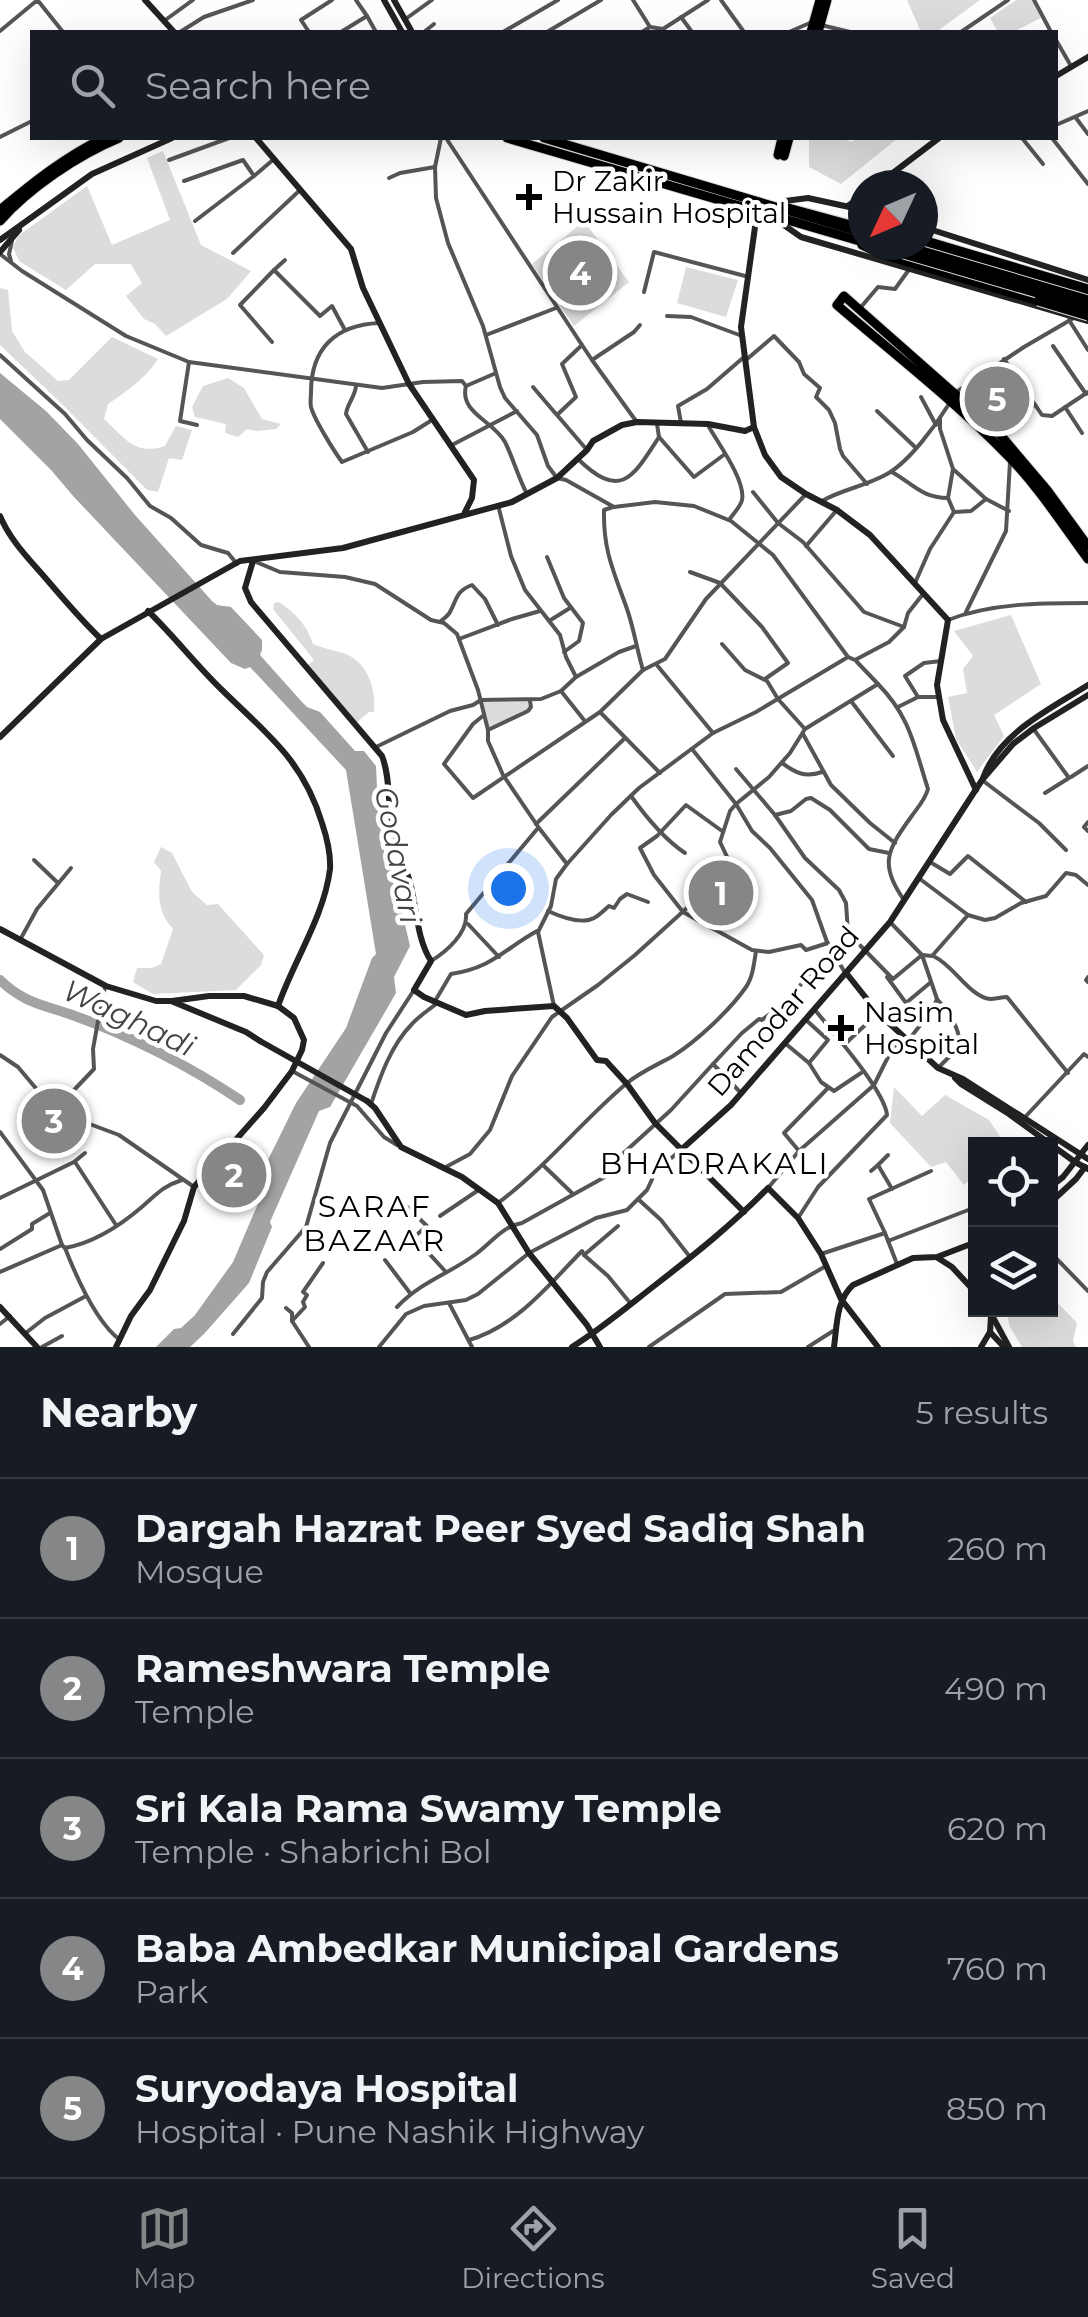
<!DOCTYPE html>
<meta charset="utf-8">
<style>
:root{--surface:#171b24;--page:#242831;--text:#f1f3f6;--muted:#9ea1a6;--line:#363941;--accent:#858687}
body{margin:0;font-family:Montserrat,sans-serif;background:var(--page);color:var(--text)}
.controls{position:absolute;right:30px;bottom:30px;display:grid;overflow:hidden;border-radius:0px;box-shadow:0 10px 40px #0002}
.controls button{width:90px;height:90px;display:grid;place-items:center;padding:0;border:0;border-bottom:2px solid var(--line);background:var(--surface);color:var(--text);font:50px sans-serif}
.compass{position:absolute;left:848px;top:170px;width:90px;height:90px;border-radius:50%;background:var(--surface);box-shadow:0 10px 40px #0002;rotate:226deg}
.you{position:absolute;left:508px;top:888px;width:35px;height:35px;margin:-25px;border:8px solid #fff;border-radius:50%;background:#1a73e8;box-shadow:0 0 0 15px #1a73e833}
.badge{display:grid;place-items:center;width:65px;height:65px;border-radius:50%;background:var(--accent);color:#fff;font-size:32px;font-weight:700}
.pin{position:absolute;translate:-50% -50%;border:5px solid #fff;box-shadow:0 2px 10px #0006}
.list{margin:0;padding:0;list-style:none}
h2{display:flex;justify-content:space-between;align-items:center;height:130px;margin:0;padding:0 40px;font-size:42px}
h2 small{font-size:32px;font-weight:400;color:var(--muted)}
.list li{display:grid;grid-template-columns:65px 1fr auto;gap:30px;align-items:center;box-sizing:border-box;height:140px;padding:0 40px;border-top:2px solid var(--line)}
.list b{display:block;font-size:38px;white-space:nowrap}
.list p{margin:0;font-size:32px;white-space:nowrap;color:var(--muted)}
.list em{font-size:32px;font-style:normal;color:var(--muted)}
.icon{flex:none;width:55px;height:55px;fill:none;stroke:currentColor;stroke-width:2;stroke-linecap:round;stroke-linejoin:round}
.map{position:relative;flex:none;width:1088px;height:1347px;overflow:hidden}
.search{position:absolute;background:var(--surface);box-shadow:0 10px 40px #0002;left:30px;right:30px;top:30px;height:110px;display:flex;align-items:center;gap:25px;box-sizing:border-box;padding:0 35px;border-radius:0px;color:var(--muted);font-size:38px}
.sheet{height:830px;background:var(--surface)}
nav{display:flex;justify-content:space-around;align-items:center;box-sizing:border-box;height:140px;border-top:2px solid var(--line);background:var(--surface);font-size:28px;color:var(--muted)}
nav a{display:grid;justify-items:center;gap:5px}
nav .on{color:var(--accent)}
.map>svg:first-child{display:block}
.green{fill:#dcdcdc}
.water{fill:#a3a3a3}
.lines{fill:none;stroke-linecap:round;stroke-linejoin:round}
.river{stroke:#a3a3a3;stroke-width:10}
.primary-casing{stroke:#dbdbdb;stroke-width:9}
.highway-casing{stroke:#dbdbdb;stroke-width:11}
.street{stroke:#555;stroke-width:4}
.secondary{stroke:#222;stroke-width:6}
.primary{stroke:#000;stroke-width:6}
.highway{stroke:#000;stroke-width:9}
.highway-bridge-casing{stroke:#dbdbdb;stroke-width:11;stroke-linecap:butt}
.secondary-bridge{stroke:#222;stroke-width:6}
.highway-bridge{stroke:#000;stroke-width:9}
.poi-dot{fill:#000;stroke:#fff;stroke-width:4}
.labels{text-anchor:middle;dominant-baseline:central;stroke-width:9;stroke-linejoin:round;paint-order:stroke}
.poi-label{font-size:28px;fill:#000;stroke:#fff;text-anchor:start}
.street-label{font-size:28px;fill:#000;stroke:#fff}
.water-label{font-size:30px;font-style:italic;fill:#444;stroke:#fff}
.neighbourhood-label{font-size:30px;letter-spacing:2.5px;fill:#000;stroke:#fff}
</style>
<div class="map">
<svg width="1088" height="1347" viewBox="0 0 1088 1347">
<rect width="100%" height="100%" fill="#fff"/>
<!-- green -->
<g class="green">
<path d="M907 0H980L936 32H921Z"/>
<path d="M1016 0H1032L1041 18 1013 32H998L990 18Z"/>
<path d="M809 138H843L851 142 858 138H898L841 184 809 167Z"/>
<path d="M163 151 201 245 251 271 227 299 166 336 155 324 144 319 126 296 142 283 131 264H95L66 290 19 261 13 247 18 236 87 186 112 245 170 220 147 158Z"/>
<path d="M584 221 629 282 574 326 532 264Z"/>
<path d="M686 267 738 280 726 317 677 303Z"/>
<path d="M0 288 8 290 12 331 25 352 58 381 69 380 112 337 158 359C145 379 127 391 108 404L104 419C125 438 135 456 165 446L176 426 192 430 182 460 169 458 158 492 147 490 65 407 0 345Z"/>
<path d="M228 378 244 388 262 419 281 424 276 429 257 431 247 429 238 437 225 433 226 424 195 417 192 407 203 386Z"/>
<path d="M279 602C295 613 307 625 313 644 324 649 335 650 346 654 369 664 376 690 374 712H369L356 723 308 665 314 660 273 609 274 603Z"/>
<path d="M1011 615 1041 684 994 715 1004 736 977 772 956 739 948 697 967 693 963 669 973 656 954 631Z"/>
<path d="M528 701 530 706 526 711 489 728 482 702Z"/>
<path d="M161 847 172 853 192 892 207 905 218 904 264 955 261 965 236 990 153 994 133 982 137 968H152L161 964 173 929C157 911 158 895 161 871L154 862Z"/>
<path d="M894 1087 922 1116 945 1095 989 1120 1005 1144H976L975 1176 964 1185 946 1162 931 1167 890 1123Z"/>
<path d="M1051 1296 1077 1323 1073 1341 1076 1347H1022L1010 1327 1006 1310H1050Z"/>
</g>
<!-- water -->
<path class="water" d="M0 373 46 411 78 444 135 515 212 601 217 605 231 607 262 640V650L260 655 302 702 307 707 320 712 355 751H364L376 766 378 809 383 847 398 894 410 946 394 977 396 993 330 1107 319 1111 270 1222 272 1227 249 1283 204 1334 190 1347H156L174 1329 181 1328 195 1315 233 1262 263 1192 267 1162 296 1103 346 1028 372 958 376 954 346 770 250 667 245 669 231 663 74 497 51 470 0 419Z"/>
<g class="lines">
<!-- river -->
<path class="river" d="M0 980C25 1004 45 1005 75 1016 131 1036 191 1067 240 1100"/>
<!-- primary casing -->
<g class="primary-casing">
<g id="primary">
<path d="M786 206 863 227"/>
<path d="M923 245 1088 294"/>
</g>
</g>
<!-- highway casing -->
<g class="highway-casing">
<g id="highway">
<path d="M811 32 820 0"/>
<path d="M818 32 827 0"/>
<path d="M507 138 863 242"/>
<path d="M544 138 863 233"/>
<path d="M778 155 782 138"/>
<path d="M784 156 789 138"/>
<path d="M0 210C32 183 66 156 104 138"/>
<path d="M0 221C29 188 78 155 119 138"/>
<path d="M923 240 1088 289"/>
<path d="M862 245 878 253 1038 301"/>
<path d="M1088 546 1047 490 997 431 844 296 837 305C894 354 955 401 1007 455 1038 486 1062 524 1088 559"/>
</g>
</g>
<!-- street -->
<g class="street">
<path d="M356 0 367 16"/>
<path d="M633 0 650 27"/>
<path d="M721 0 744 32"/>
<path d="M1034 0 1051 32"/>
<path d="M681 17 692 32"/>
<path d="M407 18 432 0"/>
<path d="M164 21 193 0"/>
<path d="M821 25 850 32"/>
<path d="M0 31 35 2H39L63 32"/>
<path d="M180 32 204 17 253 0"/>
<path d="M309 32 301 20 332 0"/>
<path d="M341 32 367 16 376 32"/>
<path d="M424 32 434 24"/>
<path d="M503 32 558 0"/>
<path d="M547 32 601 0"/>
<path d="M642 32 650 27 663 29 708 0"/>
<path d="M789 32 812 22"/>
<path d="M961 32 1008 0"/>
<path d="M1056 40 1071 66"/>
<path d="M1076 118 1088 134"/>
<path d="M1056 125 1088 111"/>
<path d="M0 137 32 121"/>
<path d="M441 138 435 167 436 198 448 243 483 326 500 387 505 398 537 435 548 466 557 478 566 480 614 507 655 502 694 506 731 521 773 555 848 657"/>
<path d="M446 138 582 345"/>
<path d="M1022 138 1043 164"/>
<path d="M1052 138 1088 184"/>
<path d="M169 160 229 138"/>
<path d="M389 178 400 173 435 167"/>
<path d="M184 181 243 160 254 176 274 159"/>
<path d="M195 221 254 176"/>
<path d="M233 253 299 191"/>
<path d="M0 254 22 271 126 336 189 362 382 388 423 382 462 381 466 386"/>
<path d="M11 261 9 254 12 241"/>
<path d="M274 270 285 260"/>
<path d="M644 292 654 252 749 277"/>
<path d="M861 307 878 287 895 289 908 271"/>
<path d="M667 316 691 317 742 336"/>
<path d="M1069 320 1088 350"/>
<path d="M379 323C336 325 311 348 311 392 311 397 310 402 311 407 314 419 334 451 342 462L413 432 432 420"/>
<path d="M486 335 556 308"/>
<path d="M272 342 240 305 274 270 320 316 332 306 345 330"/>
<path d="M1053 346 1086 394"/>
<path d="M0 355 65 414 87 440 127 478 150 506 171 518 201 545 228 553 237 564"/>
<path d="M1004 359 1042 415 1052 416 1088 392"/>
<path d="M592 360 636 421"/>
<path d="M746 360 774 336 799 362 804 374 820 388 816 397 829 410 835 423 840 449 843 456 867 484"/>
<path d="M189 362 180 421 197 425"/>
<path d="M496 373 466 386C459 413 494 421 505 442 513 458 518 477 527 494"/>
<path d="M356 386C355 397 347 404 346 414L368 452"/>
<path d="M533 387 556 414"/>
<path d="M958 391 1024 347 1072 319"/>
<path d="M921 397 936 425"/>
<path d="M1065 407 1082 433"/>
<path d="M877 411 915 447"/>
<path d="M681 423 678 406 707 389 744 357"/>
<path d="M657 424 659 437 694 477 725 454"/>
<path d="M709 427C718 443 746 481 742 500 741 506 733 514 729 520"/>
<path d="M997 431 1034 405"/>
<path d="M452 445 517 411"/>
<path d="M587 450 557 415 576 397 562 364 582 345 592 360 634 332 640 325"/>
<path d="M578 459C621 501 633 477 659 437"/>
<path d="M953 469 986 499 1009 511"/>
<path d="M892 472C913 484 922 498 948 498"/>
<path d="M753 492 778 523 803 542 864 612 904 627"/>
<path d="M822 501C843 489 866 486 887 474 909 462 936 425 949 404"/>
<path d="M498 505 511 556 525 590 560 635 566 657 576 677 561 691 584 720"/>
<path d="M613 507 604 510C603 551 614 572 627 609 634 629 637 650 643 670"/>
<path d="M955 512 971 511 986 499"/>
<path d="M806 546 836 511"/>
<path d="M547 557 564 598 583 623 579 641 564 652"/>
<path d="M254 561 280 572 345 577 375 584 431 620 444 623 457 634 478 690 488 730V741L503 775 539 828 567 864 556 879 551 906 538 932 554 1006"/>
<path d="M690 572 720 583 762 627 788 663 765 679"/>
<path d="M915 583 930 549 954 512 948 498 953 469 940 429V418"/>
<path d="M966 612 1006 531 1010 462"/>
<path d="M948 620C991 603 1042 603 1088 603"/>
<path d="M549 621 570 608"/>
<path d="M440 622C443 619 448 616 450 612 457 599 456 591 472 585L485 599 498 625"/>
<path d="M459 639 512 619 540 611"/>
<path d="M722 644 745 670 767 681 778 699 804 728"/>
<path d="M656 664 713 733"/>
<path d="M576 677 619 652 636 646"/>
<path d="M878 684C911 718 914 746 928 789 925 800 918 807 911 817 887 850 879 865 904 900"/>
<path d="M918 697 905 676 924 663 941 661"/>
<path d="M851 701 893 756"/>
<path d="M898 707 918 697H940"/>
<path d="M600 712 660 773"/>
<path d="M484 715 473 724 444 764 473 798 600 712 643 670 665 659 706 599 806 494"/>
<path d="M488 730 528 711 531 707 530 701"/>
<path d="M1035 731 1069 778 1045 793"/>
<path d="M803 734 831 785 870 823 895 843"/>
<path d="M376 747 450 711 473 705 481 700 541 699 561 691"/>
<path d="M782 763C796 773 805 778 822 772"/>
<path d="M736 769 775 815 805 858 839 890 846 903 848 933 893 979 922 955 932 956 968 915"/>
<path d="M1071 777 1088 766"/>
<path d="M982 780 1039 823 1066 850"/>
<path d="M631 796C646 817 664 839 685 853"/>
<path d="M775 815 791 811 806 799 811 798 830 810 869 849 889 853"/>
<path d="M1088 822 1084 827 1088 831"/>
<path d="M536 824 624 739"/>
<path d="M722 831 686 805 657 836 640 848 654 875 683 912 752 950 769 952 801 945 806 950 828 943"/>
<path d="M34 860 58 883"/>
<path d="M930 862 950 874 968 856 1026 902"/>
<path d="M567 864 611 815 639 788 713 733 756 712 848 657 855 660 889 642 904 627 908 613 923 594"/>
<path d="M920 879 968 915 985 920 995 918 1021 903 1046 896 1066 873 1076 875 1088 885"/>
<path d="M548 911C561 917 581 925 594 918 600 915 604 910 609 906L614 908 620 899 627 894 648 902"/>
<path d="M890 922 922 955 937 999C931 1016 918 1026 909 1040"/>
<path d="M468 924 499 957"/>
<path d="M20 940 37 909 71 868"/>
<path d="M935 957C954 966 970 997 990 999 996 999 1001 997 1007 997L1068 1073"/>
<path d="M431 961C446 952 468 933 466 914L538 828"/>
<path d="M844 971 827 942 812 900 770 848 752 831 736 804 769 777 790 753 805 729 878 684 857 662"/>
<path d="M887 977 906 1003 931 982"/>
<path d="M1088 977 1086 980 1088 982"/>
<path d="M937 999C949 1012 960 1028 960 1046L938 1068"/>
<path d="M435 1001 451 974C492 968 503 950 537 931"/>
<path d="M786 1044 809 1063 828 1040 805 1019"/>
<path d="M845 1044 878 1013"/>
<path d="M0 1055 18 1067 55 1111 119 1135 194 1187"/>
<path d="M809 1063 821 1082 834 1091 861 1073"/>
<path d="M292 1071 357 1106 384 1137 397 1145"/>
<path d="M741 1093 713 1064 742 1033 759 1019 762 1020C771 1013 781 1006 789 998 805 981 812 968 833 955"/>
<path d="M371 1104C380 1077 391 1045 412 1024 419 1016 429 1010 437 1003"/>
<path d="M56 1109 94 1069 93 1049 103 993 106 986"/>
<path d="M1026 1116 1084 1054 1088 1057"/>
<path d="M0 1132 43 1190 62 1245"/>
<path d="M799 1151 784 1133 828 1088"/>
<path d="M75 1162 116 1225"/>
<path d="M878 1165 888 1155"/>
<path d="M544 1166 573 1194"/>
<path d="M444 1168 470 1154 490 1130 512 1076 552 1017 598 985 635 955 709 888 729 861 720 842 730 811 736 804 692 749"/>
<path d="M871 1171 878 1165 892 1189"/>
<path d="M768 1188 799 1151 874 1085 889 1055 903 1038"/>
<path d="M0 1198 74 1162 85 1153"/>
<path d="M638 1199 661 1220 690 1257"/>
<path d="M498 1203C545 1168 582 1121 627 1083 642 1071 657 1065 673 1056 697 1041 730 1010 746 987 753 977 754 963 756 951"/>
<path d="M406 1206 427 1226 414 1237 446 1272"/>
<path d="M440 1216 480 1189"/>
<path d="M798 1218 818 1187 887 1115C885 1091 832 1031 815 1010"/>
<path d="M885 1233 897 1264"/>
<path d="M888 1241 976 1207"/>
<path d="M65 1248C76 1276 96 1322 120 1340"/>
<path d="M0 1249 32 1229V1224L50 1213"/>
<path d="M1050 1252 1088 1291"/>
<path d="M821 1254 885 1233 869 1199 931 1171"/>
<path d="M584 1255 608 1276 631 1304"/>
<path d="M385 1260 410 1293"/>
<path d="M0 1272 62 1245 65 1248C93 1243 121 1225 143 1206 157 1194 163 1186 182 1180"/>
<path d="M449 1303 472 1347"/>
<path d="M397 1307C422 1281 449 1274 476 1254 491 1243 503 1226 522 1223L621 1168 617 1159 671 1110 713 1064"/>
<path d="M286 1308 292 1313V1321L309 1347"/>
<path d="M292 1321 305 1307 303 1302 307 1295 303 1292 323 1263"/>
<path d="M0 1324 10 1316"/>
<path d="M27 1332 45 1318 86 1296"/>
<path d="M233 1334 262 1298 263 1282 267 1272 306 1227 330 1143 386 1033 414 990"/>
<path d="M469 1340C515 1327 548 1286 580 1253L582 1251 584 1255 618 1226"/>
<path d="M42 1347 62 1336"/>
<path d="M379 1347 406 1314 424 1306 466 1300 478 1294 529 1253 596 1218 627 1210 647 1190 656 1171 682 1149"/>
<path d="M649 1347 725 1294 781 1292 826 1266"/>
<path d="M808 1347 833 1331"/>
</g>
<!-- secondary -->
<g class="secondary">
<path d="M145 0 174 32"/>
<path d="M384 0 402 32"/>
<path d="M394 0 412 32"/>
<path d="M1056 76 1088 57"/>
<path d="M256 138 351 249 363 288 409 384 474 480 472 498 465 512"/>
<path d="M877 185 939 138"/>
<path d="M785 201 808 198 863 210"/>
<path d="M849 205 863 196"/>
<path d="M756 220 741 327 754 427 765 455 781 477 806 494 837 510 870 535 948 620 937 685 943 720 976 790"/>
<path d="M778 221 801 237 1088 321"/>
<path d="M923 227 1088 280"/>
<path d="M0 240 92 174 172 138"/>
<path d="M0 252 19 230"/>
<path d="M0 516C9 538 26 556 42 574 61 596 80 619 101 639"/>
<path d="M253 561 245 588 251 602 382 756C389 774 388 792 390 810 394 837 404 861 411 886 417 911 417 939 431 961L414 990 424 997 466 1015 485 1011 554 1006 567 1018 597 1060 606 1061 627 1084 655 1123 744 1212"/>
<path d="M0 737 101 639 240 561 343 548 512 502 557 478 587 450 593 441 622 425 637 422 708 424 745 431 754 427"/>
<path d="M983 778C999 733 1050 709 1088 685"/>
<path d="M0 929 106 986 156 1001H171L246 1032 260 1041"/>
<path d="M847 974 878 1013 938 1068 963 1079 1088 1159"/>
<path d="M172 1001 209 996H244L278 1006"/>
<path d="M955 1078 961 1084 1009 1114 1075 1162 1088 1169"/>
<path d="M367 1101 375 1108 401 1147 462 1177 498 1203 529 1253 587 1325 600 1347"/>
<path d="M682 1149 731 1105 890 922 982 780 1013 744 1034 728 1088 695"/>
<path d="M1050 1187 1063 1177 1088 1145"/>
<path d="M1050 1203 1076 1179 1085 1167"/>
<path d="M938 1258 952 1267 976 1293"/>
<path d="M0 1307 37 1347"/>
<path d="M989 1310 1009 1347"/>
<path d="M990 1332 1004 1347"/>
<path d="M116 1347 131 1316 150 1290 184 1221 194 1187 264 1108 292 1071 302 1050 304 1040 294 1018 278 1006C294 960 324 917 330 869 331 853 327 838 322 823 303 760 267 734 222 690 196 665 174 636 148 611"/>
<path d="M572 1347C601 1329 627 1307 654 1286 694 1255 733 1224 768 1188L798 1218 821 1254 841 1299 878 1347"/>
<path d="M834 1347C837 1326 836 1300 853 1285L913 1258 937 1257 976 1242"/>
<path d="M981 1347 990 1332 991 1316"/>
</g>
<!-- primary -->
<use href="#primary" class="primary"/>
<!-- highway -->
<use href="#highway" class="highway"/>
<!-- highway-bridge casing -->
<g class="highway-bridge-casing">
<g id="highway-bridge">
<path d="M873 245 1088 308"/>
<path d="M902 245 1088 300"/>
<path d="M1038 301 1088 316"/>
</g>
</g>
<!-- secondary-bridge -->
<path class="secondary-bridge" d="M260 1041 367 1101"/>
<!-- highway-bridge -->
<use href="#highway-bridge" class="highway-bridge"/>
</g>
<!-- markers -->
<g class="poi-dot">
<path d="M524 182h10v10h10v10h-10v10h-10v-10h-10v-10h10z"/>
<path d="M836 1013h10v10h10v10h-10v10h-10v-10h-10v-10h10z"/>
</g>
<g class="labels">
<!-- poi labels -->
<g class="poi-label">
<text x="552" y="181">Dr Zakir<tspan x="552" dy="32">Hussain Hospital</tspan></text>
<text x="864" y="1012">Nasim<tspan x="864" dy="32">Hospital</tspan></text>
</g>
<!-- street labels -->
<g class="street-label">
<text transform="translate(783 1011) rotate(-49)">Damodar Road</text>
</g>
<!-- water labels -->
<g class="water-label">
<text transform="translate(398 855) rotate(79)">Godavari</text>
<text transform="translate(129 1018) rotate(25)">Waghadi</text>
</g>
<!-- neighbourhood labels -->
<g class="neighbourhood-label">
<text x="715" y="1163">BHADRAKALI</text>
<text x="375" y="1206">SARAF<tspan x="375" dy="34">BAZAAR</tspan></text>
</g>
</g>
</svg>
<div class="controls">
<button><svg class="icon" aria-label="locate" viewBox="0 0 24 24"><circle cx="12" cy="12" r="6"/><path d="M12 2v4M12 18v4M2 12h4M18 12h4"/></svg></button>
<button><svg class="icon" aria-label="layers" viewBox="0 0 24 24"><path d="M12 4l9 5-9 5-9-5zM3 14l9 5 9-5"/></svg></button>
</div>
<svg class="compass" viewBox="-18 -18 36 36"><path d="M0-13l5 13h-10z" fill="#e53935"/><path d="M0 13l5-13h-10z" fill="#9ea1a6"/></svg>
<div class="you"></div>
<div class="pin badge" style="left:721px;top:893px">1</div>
<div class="pin badge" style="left:234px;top:1175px">2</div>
<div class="pin badge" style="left:54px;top:1121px">3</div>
<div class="pin badge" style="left:580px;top:273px">4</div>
<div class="pin badge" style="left:997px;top:399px">5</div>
<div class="search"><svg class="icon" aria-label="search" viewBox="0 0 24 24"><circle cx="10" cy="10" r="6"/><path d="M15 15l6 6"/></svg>Search here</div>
</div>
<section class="sheet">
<h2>Nearby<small>5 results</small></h2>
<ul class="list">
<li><span class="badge">1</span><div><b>Dargah Hazrat Peer Syed Sadiq Shah</b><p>Mosque</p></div><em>260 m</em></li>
<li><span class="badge">2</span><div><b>Rameshwara Temple</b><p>Temple</p></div><em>490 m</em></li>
<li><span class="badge">3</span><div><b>Sri Kala Rama Swamy Temple</b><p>Temple · Shabrichi Bol</p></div><em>620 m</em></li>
<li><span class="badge">4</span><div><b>Baba Ambedkar Municipal Gardens</b><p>Park</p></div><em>760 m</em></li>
<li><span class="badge">5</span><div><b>Suryodaya Hospital</b><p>Hospital · Pune Nashik Highway</p></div><em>850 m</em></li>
</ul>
</section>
<nav>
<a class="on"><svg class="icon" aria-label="map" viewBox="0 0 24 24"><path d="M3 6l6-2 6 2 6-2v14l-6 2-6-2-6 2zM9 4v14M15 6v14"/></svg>Map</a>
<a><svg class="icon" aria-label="directions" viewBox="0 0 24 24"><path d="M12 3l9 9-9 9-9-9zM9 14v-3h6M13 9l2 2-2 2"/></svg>Directions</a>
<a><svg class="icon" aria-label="saved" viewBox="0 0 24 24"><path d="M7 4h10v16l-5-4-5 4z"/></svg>Saved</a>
</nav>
